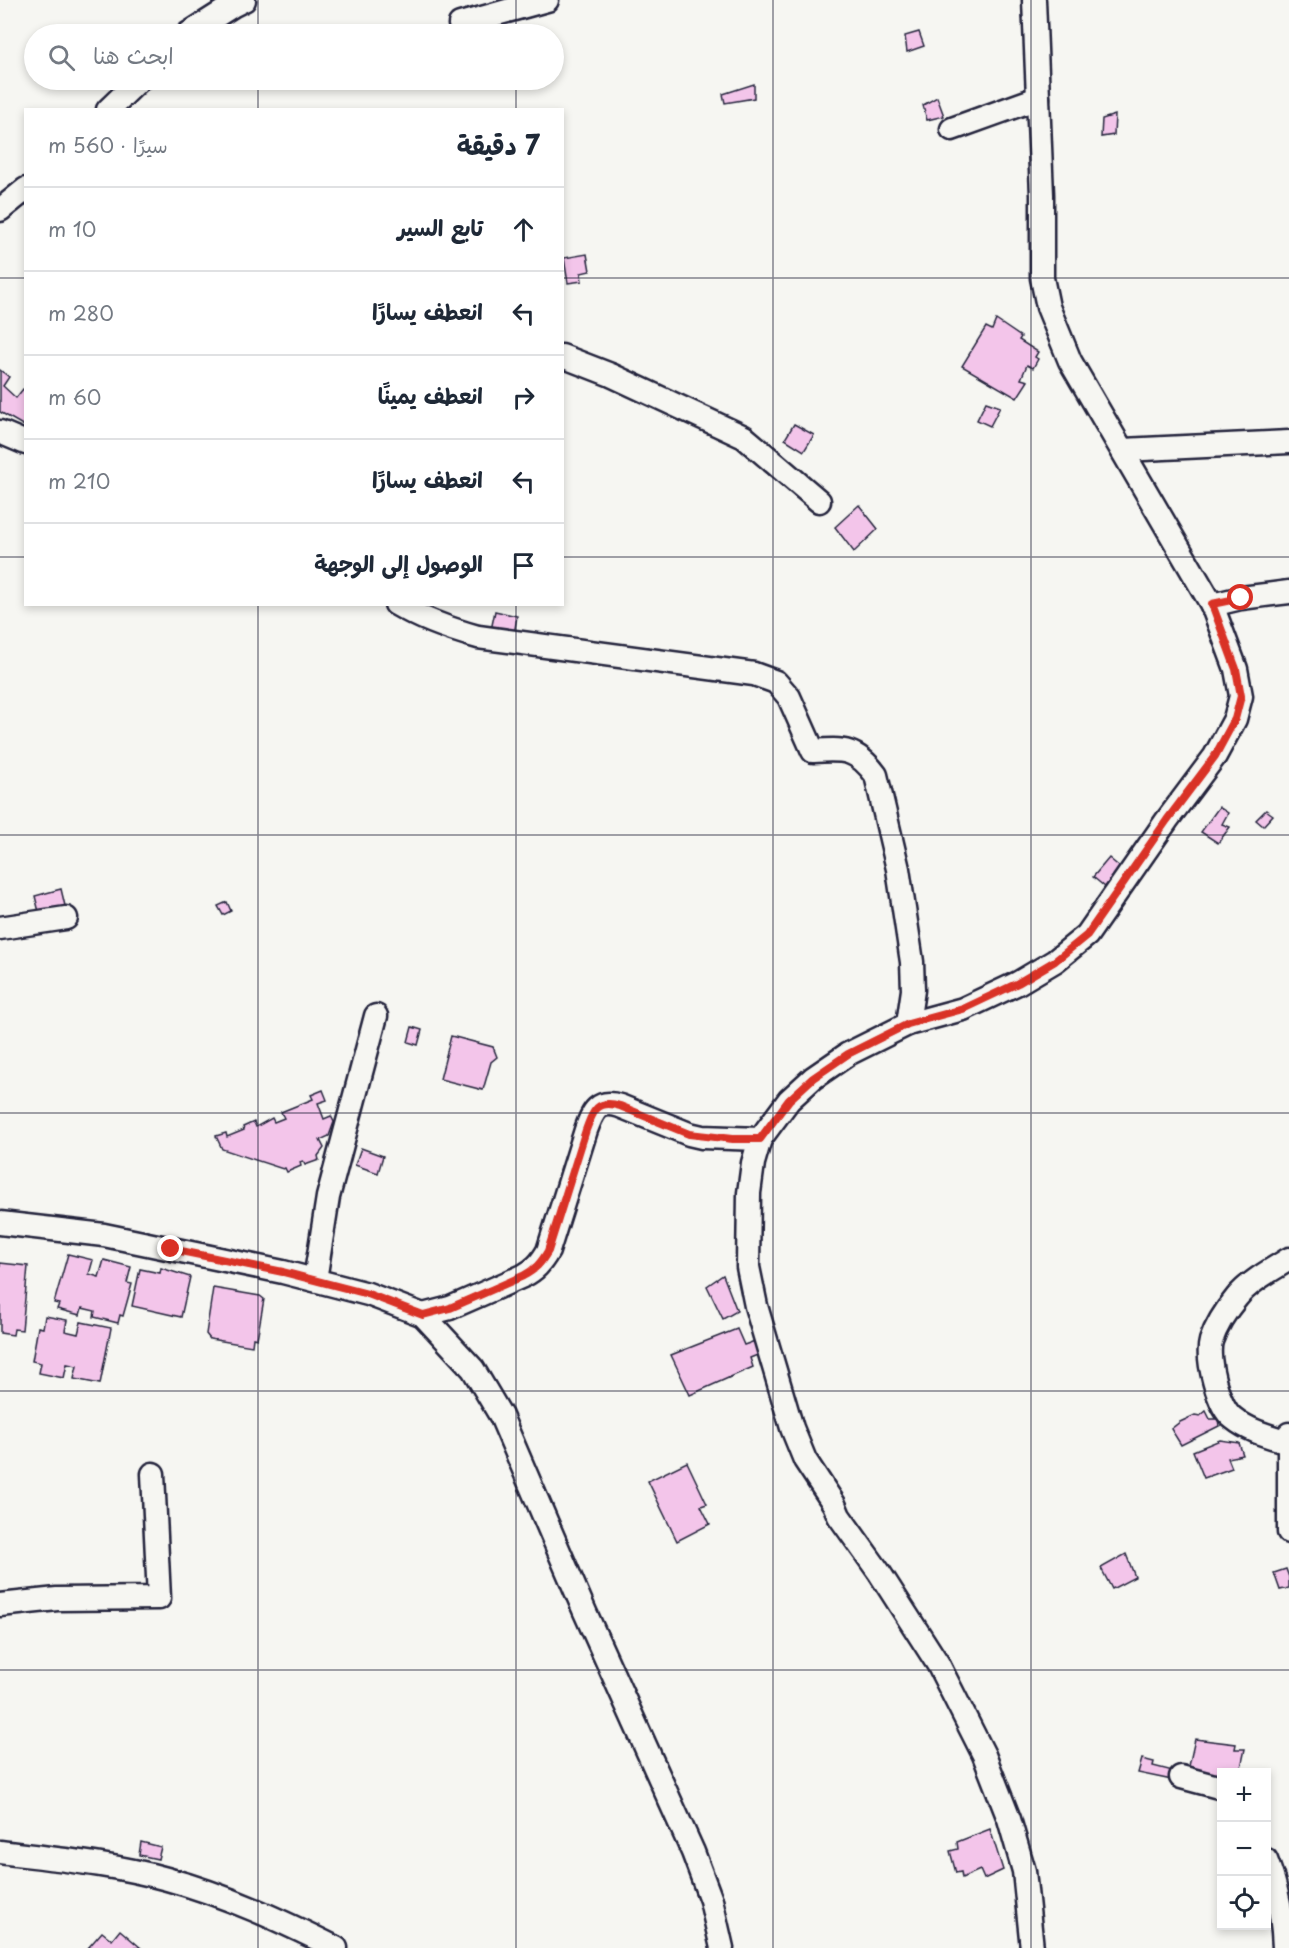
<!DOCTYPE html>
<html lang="ar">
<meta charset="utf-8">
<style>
:root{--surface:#fff;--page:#f6f6f7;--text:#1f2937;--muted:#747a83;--line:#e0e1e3}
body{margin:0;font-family:"Playpen Sans","Playpen Sans Arabic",sans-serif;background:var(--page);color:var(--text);direction:rtl}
.controls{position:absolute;right:18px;bottom:18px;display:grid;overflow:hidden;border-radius:0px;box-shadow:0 3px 9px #0003}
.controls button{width:54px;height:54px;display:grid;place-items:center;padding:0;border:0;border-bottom:2px solid var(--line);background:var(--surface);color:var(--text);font:30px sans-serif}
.stop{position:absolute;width:18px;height:18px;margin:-14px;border:4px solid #d93025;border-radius:50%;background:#fff}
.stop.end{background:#d93025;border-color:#fff;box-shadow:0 2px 6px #0008}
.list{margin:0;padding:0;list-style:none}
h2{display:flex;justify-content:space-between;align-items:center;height:78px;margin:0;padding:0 24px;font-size:26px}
h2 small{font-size:20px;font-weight:400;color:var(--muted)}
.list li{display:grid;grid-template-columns:39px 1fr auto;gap:18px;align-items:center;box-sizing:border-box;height:84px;padding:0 24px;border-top:2px solid var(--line)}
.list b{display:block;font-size:22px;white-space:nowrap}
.list em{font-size:20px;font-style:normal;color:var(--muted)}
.icon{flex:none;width:33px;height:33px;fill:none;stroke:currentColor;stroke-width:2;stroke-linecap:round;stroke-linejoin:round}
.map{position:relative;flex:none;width:1289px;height:1948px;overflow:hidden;direction:ltr}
.search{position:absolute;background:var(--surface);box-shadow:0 3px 9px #0003;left:24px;top:24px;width:540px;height:66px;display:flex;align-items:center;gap:15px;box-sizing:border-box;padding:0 21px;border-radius:33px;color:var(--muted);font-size:22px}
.panel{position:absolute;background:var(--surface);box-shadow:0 3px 9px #0003;left:24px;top:108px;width:540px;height:498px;border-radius:0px;direction:rtl}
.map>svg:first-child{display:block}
.building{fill:#f3c5ea;stroke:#22223b;stroke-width:1.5}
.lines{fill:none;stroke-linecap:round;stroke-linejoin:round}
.street-casing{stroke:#22223b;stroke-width:27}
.street{stroke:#f6f6f2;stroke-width:22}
.route{stroke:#d93025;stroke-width:8}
.grid{fill:none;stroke:#22223b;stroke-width:1.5;stroke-opacity:0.55}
</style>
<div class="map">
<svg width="1289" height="1948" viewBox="0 0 1289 1948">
<rect width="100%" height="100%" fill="#f6f6f2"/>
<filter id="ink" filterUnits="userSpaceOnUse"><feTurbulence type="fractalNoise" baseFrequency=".0167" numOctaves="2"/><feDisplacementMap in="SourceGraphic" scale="12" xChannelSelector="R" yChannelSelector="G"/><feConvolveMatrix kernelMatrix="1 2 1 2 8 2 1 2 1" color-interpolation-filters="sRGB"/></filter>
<g filter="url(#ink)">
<!-- building -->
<g class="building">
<path d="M919 32 924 46 907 52 905 36Z"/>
<path d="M754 84V98L725 103 723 94Z"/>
<path d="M937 97 944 116 927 120 923 105Z"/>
<path d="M1115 115 1114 135 1101 137 1102 119Z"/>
<path d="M587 254 590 271 581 273 582 281 568 283 564 258Z"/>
<path d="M996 320 1021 337 1019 340 1038 352 1035 357 1038 359 1033 368 1027 365 1021 379 1028 381 1017 398 962 366 986 327 992 330Z"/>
<path d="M0 370 9 377 3 386 16 398 23 389 26 391V427L0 412Z"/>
<path d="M986 402 1000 407 990 426 977 420Z"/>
<path d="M794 424 814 435 804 451 785 439Z"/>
<path d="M859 505 878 529 854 552 835 527Z"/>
<path d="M495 611 517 616 514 635 491 630Z"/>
<path d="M1219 807 1228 813 1222 824 1230 827 1218 843 1201 832Z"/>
<path d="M1266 810 1273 815 1263 826 1256 820Z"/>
<path d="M1109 858 1121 868 1105 887 1093 877Z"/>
<path d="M61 889 66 910 40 916 35 896Z"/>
<path d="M227 902 231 911 223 915 218 906Z"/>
<path d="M412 1027 422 1030 418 1045 408 1042Z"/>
<path d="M451 1036 493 1047 497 1057 491 1062 483 1090 440 1079Z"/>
<path d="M323 1090 327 1100 318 1103 324 1119 331 1116 334 1122 329 1136 320 1140 324 1148 318 1156 319 1160 305 1165 303 1161 300 1162 301 1166 287 1172 285 1168 283 1169 222 1149 216 1136 226 1133 227 1137 244 1130 243 1127 254 1122 256 1127 272 1118 274 1122 284 1118 281 1112 313 1099 311 1095Z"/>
<path d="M361 1148 383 1156 378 1173 355 1165Z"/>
<path d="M68 1254 93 1260 89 1274 99 1277 104 1260 131 1267 127 1283 132 1284 123 1316 120 1315 118 1323 94 1317 95 1311 82 1308 80 1315 57 1309 59 1304 54 1303Z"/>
<path d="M0 1263 28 1266 22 1330 14 1329 13 1335 0 1333Z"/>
<path d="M161 1268 190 1277 181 1317 132 1306 140 1269 160 1273Z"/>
<path d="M723 1275 737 1311 723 1319 707 1286Z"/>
<path d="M213 1288 260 1296 264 1299 257 1339 253 1338 252 1346 210 1339 206 1334Z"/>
<path d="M45 1316 67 1320 65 1331 78 1334 81 1322 111 1328 100 1384 74 1379 77 1366 67 1364 64 1378 39 1373 41 1363 32 1361 38 1327 43 1328Z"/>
<path d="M737 1329 744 1345 755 1341 760 1354 750 1358 753 1367 690 1395 671 1355Z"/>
<path d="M1206 1411 1210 1419H1218L1219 1426 1181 1445 1171 1429 1180 1422 1195 1415 1200 1416Z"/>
<path d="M1220 1440 1239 1443 1243 1455 1228 1458 1232 1468 1204 1478 1193 1451Z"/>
<path d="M687 1462 707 1504 701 1506 710 1524 677 1541 648 1481Z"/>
<path d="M1126 1554 1135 1577 1112 1589 1101 1568Z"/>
<path d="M1286 1569 1289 1577V1588L1280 1590 1274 1573Z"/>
<path d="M1195 1739 1236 1744 1235 1749H1245L1240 1772H1222V1777L1187 1775Z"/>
<path d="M1142 1759 1154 1762 1153 1766 1173 1771 1172 1780 1138 1773Z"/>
<path d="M990 1829 1003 1870 984 1879 980 1870 962 1878 961 1872 956 1873 950 1851 958 1849 957 1842Z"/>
<path d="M141 1842 161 1847 158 1859 139 1855Z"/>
<path d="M120 1930 141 1948H88L102 1932 112 1940Z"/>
</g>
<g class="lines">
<!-- street casing -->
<g class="street-casing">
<g id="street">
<path d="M460 24 547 0"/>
<path d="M188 34 232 6 244 0"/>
<path d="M108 110 139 80"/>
<path d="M952 129 1038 98"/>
<path d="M0 210 26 189"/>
<path d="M562 356 611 375 744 437 819 501"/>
<path d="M0 432 26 443"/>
<path d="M1123 450 1289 442"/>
<path d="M396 604C423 620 449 629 478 637L754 674 776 682 789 697 813 751C844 749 856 748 876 775L898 869 912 962 913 990 908 1024"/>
<path d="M1212 605 1241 598 1289 592"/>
<path d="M0 928 66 918"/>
<path d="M0 1223 104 1235 283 1272 368 1294 423 1315 473 1369 501 1416 585 1612 693 1852 711 1900 722 1948"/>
<path d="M315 1280 328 1197 376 1016"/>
<path d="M423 1315 450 1308 523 1276C535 1270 541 1263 548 1251L586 1130C593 1111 598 1099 620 1106L689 1134 702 1137 760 1139"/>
<path d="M1289 1434V1532"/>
<path d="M1288 1442C1269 1436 1249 1431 1233 1418 1218 1407 1206 1359 1211 1341 1216 1326 1227 1309 1237 1297 1250 1281 1272 1270 1289 1259"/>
<path d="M0 1605 57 1599 159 1598 153 1474"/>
<path d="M1181 1777 1222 1788"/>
<path d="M0 1852C56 1859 113 1864 167 1879 226 1895 282 1921 336 1948"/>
<path d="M1266 1860C1278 1890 1283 1916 1284 1948"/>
<path d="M1032 1948 1024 1871 1009 1819 984 1755 938 1664 879 1572 839 1516 834 1504 805 1460 792 1428 756 1306 748 1267 749 1193 753 1163 760 1139 789 1100 813 1078 848 1054 908 1024 963 1009 1018 983 1055 961 1087 935 1167 820 1215 756 1235 719 1241 696 1236 669 1212 605 1070 361 1048 307 1042 278V195L1034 0"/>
</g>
</g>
<!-- street -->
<use href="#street" class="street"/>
</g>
</g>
<g class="lines" filter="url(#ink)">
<!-- route -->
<path class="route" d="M171 1249 283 1272 368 1294 423 1315 450 1308 523 1276C535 1270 541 1263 548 1251L586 1130C593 1111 597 1099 620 1106L689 1134 733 1139H760L789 1100 813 1078 848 1054 908 1024 963 1009 1018 983 1055 961 1087 935 1167 820 1215 756 1235 719 1241 696 1236 669 1212 604 1241 598"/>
</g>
<!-- grid -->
<path class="grid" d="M258 0V34M516 0V34M773 0V1948M1031 0V1948M258 80V110M516 80V110M0 278H26M562 278H1289M0 557H26M562 557H1289M258 604V1948M516 604V1948M0 835H1289M0 1113H1289M0 1391H1289M0 1670H1289"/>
</svg>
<div class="controls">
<button>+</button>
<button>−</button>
<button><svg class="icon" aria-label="locate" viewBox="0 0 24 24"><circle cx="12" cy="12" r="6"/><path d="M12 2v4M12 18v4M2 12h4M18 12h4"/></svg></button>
</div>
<div class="stop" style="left:1241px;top:598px"></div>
<div class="stop end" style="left:171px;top:1249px"></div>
<div class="search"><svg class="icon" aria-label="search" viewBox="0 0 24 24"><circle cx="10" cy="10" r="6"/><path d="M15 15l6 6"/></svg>ابحث هنا</div>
<section class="panel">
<h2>7 دقيقة<small>سيرًا · 560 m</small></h2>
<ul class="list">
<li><svg class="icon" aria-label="ahead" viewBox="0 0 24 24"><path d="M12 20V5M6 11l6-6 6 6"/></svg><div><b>تابع السير</b></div><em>10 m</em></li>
<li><svg class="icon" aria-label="left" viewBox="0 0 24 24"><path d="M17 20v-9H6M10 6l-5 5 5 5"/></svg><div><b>انعطف يسارًا</b></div><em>280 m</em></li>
<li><svg class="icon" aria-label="right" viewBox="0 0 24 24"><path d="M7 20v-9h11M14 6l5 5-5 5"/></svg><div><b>انعطف يمينًا</b></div><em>60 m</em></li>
<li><svg class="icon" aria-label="left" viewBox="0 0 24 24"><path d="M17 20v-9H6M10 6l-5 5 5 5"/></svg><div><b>انعطف يسارًا</b></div><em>210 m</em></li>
<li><svg class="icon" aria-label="arrive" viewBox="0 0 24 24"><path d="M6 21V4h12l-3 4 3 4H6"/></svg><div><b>الوصول إلى الوجهة</b></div></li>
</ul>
</section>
</div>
